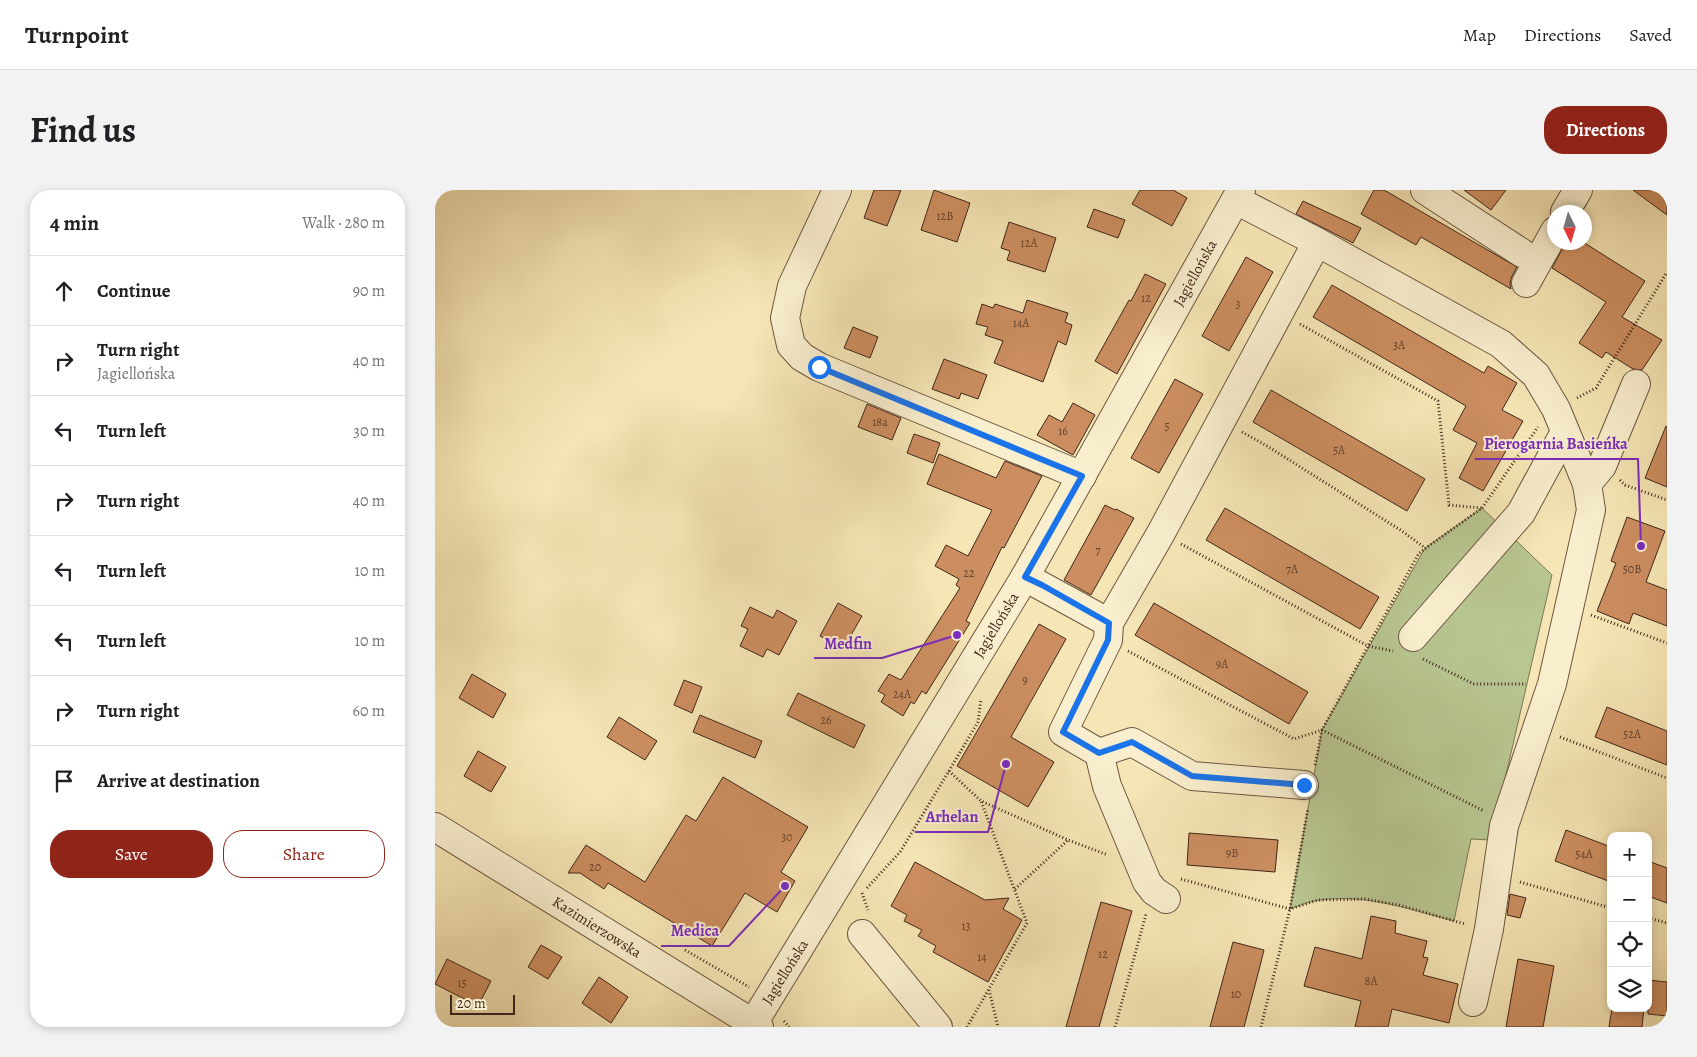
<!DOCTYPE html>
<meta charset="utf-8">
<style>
:root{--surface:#fff;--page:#f2f2f2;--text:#202124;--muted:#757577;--line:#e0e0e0;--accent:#8f2418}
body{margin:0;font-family:Alegreya,serif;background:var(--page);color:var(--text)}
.controls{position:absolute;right:15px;bottom:15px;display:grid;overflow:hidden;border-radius:10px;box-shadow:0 2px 8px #0003}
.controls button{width:45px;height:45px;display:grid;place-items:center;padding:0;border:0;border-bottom:1px solid var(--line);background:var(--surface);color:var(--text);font:25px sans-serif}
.compass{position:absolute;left:1112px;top:15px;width:45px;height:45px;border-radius:50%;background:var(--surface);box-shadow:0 2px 8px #0003;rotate:175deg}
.scale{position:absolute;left:15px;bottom:12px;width:65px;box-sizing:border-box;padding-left:5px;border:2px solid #40271a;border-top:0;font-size:14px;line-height:18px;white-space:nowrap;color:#40271a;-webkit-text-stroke:4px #f9efcf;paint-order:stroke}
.stop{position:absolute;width:15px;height:15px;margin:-11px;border:4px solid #1a73e8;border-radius:50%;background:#fff}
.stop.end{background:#1a73e8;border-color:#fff;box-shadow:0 1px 5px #0008}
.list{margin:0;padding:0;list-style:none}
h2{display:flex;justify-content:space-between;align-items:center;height:65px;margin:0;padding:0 20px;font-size:21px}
h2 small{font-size:16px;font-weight:400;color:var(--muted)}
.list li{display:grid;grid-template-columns:32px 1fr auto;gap:15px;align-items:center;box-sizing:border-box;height:70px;padding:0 20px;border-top:1px solid var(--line)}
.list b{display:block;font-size:19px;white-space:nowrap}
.list p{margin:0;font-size:16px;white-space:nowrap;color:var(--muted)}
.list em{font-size:16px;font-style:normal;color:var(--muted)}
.actions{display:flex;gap:10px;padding:15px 20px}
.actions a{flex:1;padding:11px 0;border:1px solid var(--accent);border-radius:20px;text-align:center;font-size:18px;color:var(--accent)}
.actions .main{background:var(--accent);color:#fff}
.icon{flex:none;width:28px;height:28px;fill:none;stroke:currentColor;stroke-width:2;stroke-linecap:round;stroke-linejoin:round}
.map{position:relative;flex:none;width:1232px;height:837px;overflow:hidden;border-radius:20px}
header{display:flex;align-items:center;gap:30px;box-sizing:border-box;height:70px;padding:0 25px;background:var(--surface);border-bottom:1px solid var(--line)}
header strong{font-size:24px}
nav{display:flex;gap:28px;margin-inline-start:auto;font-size:18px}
.intro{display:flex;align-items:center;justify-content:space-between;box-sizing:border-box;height:120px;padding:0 30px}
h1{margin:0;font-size:35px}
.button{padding:12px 22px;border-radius:20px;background:var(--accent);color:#fff;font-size:18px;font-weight:700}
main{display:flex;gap:30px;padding:0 30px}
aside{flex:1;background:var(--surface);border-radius:20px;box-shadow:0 2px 8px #0003}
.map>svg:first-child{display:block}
.green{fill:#b8c691;stroke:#7c7656}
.building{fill:#cc8e60;stroke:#40271a}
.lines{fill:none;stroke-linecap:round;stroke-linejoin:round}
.minor-casing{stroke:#6e5741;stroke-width:30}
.path{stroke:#40271a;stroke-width:3;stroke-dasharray:1 2.5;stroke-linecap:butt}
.minor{stroke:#f9efcf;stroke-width:28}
.route{stroke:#1a73e8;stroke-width:6}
.labels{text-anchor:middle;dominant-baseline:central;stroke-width:4;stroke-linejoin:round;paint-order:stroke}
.number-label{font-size:12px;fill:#63412c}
.street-label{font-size:15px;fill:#40271a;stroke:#f9efcf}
.leader{fill:none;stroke:#7b2cbf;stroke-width:2}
.callout-dot{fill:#7b2cbf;stroke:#f9efcf;stroke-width:2}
.callout-label{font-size:16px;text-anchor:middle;font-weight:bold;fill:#7b2cbf;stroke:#f9efcf;stroke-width:4;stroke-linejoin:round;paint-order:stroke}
</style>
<header>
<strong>Turnpoint</strong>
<nav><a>Map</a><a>Directions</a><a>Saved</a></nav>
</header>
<div class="intro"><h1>Find us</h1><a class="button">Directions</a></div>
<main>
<aside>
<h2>4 min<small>Walk · 280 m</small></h2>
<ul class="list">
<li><svg class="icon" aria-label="ahead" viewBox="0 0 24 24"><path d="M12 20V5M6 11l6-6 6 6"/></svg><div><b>Continue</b></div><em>90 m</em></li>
<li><svg class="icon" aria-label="right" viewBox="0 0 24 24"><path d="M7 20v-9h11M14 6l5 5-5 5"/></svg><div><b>Turn right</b><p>Jagiellońska</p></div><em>40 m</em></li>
<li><svg class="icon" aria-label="left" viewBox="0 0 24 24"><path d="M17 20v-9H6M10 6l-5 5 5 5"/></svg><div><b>Turn left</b></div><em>30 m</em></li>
<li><svg class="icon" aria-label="right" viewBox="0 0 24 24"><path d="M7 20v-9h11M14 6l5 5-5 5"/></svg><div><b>Turn right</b></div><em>40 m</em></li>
<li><svg class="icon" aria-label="left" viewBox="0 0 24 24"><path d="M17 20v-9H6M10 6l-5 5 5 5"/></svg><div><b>Turn left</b></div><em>10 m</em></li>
<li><svg class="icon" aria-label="left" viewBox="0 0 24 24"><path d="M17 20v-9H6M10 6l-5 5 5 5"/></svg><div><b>Turn left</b></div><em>10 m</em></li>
<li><svg class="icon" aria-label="right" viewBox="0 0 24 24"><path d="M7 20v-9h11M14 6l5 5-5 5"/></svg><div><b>Turn right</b></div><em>60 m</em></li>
<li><svg class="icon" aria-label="arrive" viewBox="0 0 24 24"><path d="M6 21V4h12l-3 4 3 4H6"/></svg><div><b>Arrive at destination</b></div></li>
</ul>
<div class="actions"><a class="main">Save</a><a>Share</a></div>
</aside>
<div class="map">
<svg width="1232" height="837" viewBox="0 0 1232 837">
<rect width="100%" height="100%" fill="#f6e6b5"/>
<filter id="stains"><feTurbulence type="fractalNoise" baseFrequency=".004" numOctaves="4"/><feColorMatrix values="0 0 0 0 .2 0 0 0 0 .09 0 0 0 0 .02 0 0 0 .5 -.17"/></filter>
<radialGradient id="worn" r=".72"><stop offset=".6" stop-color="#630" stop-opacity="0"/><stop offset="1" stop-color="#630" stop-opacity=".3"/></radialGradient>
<!-- green -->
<path class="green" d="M1047 318 1117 385 1056 650 1036 649 1019 731C973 719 933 704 885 710 875 711 864 716 855 719L887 540 990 358Z"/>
<!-- building -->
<g class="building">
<path d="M439 0H466L452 36 429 28Z"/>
<path d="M499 0 535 13 522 52 486 40Z"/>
<path d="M705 0H738L752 8 737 36 697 14Z"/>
<path d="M939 0H949L1082 77 1077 86 1075 93 1076 99 986 47 981 55 926 24Z"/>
<path d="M1029 0H1071L1056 20Z"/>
<path d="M1198 0H1232V25Z"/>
<path d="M868 11 926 38 918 53 861 24Z"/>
<path d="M659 19 690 30 683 48 652 37Z"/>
<path d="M574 32 621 48 610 82 572 70 575 61 566 58Z"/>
<path d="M1131 52H1148L1210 91 1187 127 1227 150 1207 180 1198 179 1171 162 1167 168 1144 153 1171 112 1117 78Z"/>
<path d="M811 67 838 82 794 161 767 146Z"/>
<path d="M710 84 731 94 682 184 660 171 694 110 696 111Z"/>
<path d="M897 95 1049 183 1053 176 1082 193 1067 220 1088 231 1048 301 1024 288 1042 253 1018 240 1031 216 878 127Z"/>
<path d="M592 110 633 123 630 132 637 135 631 155 623 151 608 192 559 173 568 151 550 145 553 137 541 134 547 114 558 118 560 114 588 123Z"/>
<path d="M418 137 443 147 435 168 409 158Z"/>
<path d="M509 169 552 185 543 209 526 203 524 209 497 199Z"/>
<path d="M740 189 768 204 724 283 696 268Z"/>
<path d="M836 200 990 289 972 321 818 232Z"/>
<path d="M638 213 660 225 638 265 602 245 614 225 627 232Z"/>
<path d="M432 214 466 228 457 250 423 237Z"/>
<path d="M1231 236 1232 237V297L1210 288Z"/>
<path d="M479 244 505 253 498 273 472 263Z"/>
<path d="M504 264 561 288 570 271 607 286 569 358 567 357 531 431 535 433 491 504 487 501 479 514 476 512 468 526 446 512 450 505 443 501 454 484 466 490 525 398 521 395 524 389 500 376 511 355 533 366 557 320 492 294Z"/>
<path d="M670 315 680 320 681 319 699 328 656 405 629 390Z"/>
<path d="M790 318 944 407 925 439 771 350Z"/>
<path d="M1192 327 1230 341 1211 392 1232 400V436L1198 423 1194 434 1162 421 1181 373 1176 371Z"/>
<path d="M403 413 427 426 408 459 385 446Z"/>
<path d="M719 413 873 502 854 534 700 445Z"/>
<path d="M315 417 338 428 342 420 362 431 344 465 332 459 328 467 305 456 313 439 306 436Z"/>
<path d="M604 434 631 449 576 547 619 572 593 617 522 576Z"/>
<path d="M37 484 71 504 58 528 24 508Z"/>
<path d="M249 490 267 497 257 523 239 515Z"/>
<path d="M363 503 430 535 419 558 352 525Z"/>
<path d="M1172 517 1232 541V575L1160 547Z"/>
<path d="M265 525 327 551 320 568 258 542Z"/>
<path d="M184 527 222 551 210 570 172 547Z"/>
<path d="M43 561 71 577 56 602 29 586Z"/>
<path d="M288 587 373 637 346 682 360 691 342 722 310 703 277 756 173 693 169 699 145 683H133L151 655 210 692 251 625 261 631Z"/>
<path d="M1131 640 1176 657V692L1120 671Z"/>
<path d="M754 643 843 650 840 682 752 675Z"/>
<path d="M1213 671 1232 678V713L1213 706Z"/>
<path d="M480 672 550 710 574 708 568 719 587 730 553 792 498 762 501 756 483 746 487 740 469 731 472 725 456 716Z"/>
<path d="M1075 704 1091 708 1085 728 1072 725Z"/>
<path d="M666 712 697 721 690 745 664 837H631Z"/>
<path d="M936 726 961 731 960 743 992 751 988 767 993 768 988 785 1023 794 1014 833 957 819 953 837H920L926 811 869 796 880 757 927 769Z"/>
<path d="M798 752 829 760 824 780 809 837H775Z"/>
<path d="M106 755 127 767 113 789 93 777Z"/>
<path d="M12 769 56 791 43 816 0 794Z"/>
<path d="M1083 769 1119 776 1108 837H1071Z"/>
<path d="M164 787 193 807 176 833 147 813Z"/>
<path d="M1213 790 1232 792V826L1213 824Z"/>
<path d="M1177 818H1209L1207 837H1174Z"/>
</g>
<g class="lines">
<!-- minor casing -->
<g class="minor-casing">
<g id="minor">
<path d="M402 0 357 96 350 128 356 155 367 167 384 177 647 286"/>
<path d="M990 0 1087 63"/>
<path d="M801 10 882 52 1066 154 1101 185 1121 219 1152 294 1156 320 1117 494 1069 636 1054 739 1038 812"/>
<path d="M1130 22 1143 0"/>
<path d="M1091 93 1120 41"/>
<path d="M1152 294 1167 276 1201 194"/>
<path d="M590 387 674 433"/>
<path d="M978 447 1086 323 1130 242"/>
<path d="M664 563 697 552 757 586 869 595"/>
<path d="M0 637 324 837"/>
<path d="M731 709 719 701 712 692 672 596 664 563 628 542 673 450 674 433 726 343 882 52"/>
<path d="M427 744 503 837"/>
<path d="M316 837 590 387 806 0"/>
</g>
</g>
<!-- path -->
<g class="path">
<path d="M865 134 1003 211 1014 315 1046 318"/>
<path d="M1142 208 1161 198 1232 82"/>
<path d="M807 242 832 256 967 341 990 358"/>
<path d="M1185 290 1190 295 1232 310"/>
<path d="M746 354 933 456 958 461"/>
<path d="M1156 425 1232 453"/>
<path d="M693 461 859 549 887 540 1049 621"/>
<path d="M988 469 1039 494H1091"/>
<path d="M1125 547 1232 588"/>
<path d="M880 575 887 540 984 363 1047 318 1103 237"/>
<path d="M514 581 546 611 633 650 673 665"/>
<path d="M746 689 855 719 883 710 930 709 964 715 1030 734"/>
<path d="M1085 692 1176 718"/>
<path d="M432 698 465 662 514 581 543 532 546 509"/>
<path d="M580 699 633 650"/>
<path d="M427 703 433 720"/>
<path d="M1213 728 1232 733"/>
<path d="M250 760 314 797"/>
<path d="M554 800 563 837"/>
<path d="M349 831 354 837"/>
<path d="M532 837 592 733 546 611"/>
<path d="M680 837 711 724"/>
<path d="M826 837 855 719 873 618"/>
</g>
<!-- minor -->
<use href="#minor" class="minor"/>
</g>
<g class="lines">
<!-- route -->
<path class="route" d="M384 177 647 286 590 387 607 395 674 433 673 450 628 542 664 563 697 552 757 586 869 595"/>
</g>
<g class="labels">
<!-- number labels -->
<g class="number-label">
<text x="510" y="26">12B</text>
<text x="594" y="53">12A</text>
<text x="711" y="108">12</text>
<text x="803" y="114">3</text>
<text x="586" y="133">14A</text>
<text x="964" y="155">3A</text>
<text x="445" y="232">18a</text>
<text x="732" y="236">5</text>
<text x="628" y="241">16</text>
<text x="904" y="260">5A</text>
<text x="663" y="360">7</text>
<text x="857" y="379">7A</text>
<text x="1197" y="379">50B</text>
<text x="534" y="383">22</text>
<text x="787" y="474">9A</text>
<text x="590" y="490">9</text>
<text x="467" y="504">24A</text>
<text x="391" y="530">26</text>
<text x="1197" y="544">52A</text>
<text x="352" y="647">30</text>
<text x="797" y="663">9B</text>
<text x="1149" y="664">54A</text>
<text x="160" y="677">20</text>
<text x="531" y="736">13</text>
<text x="668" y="764">12</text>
<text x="547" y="767">14</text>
<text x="936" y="791">8A</text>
<text x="27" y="793">15</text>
<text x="801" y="804">10</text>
</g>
<!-- street labels -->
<g class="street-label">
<text transform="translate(760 83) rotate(-61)">Jagiellońska</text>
<text transform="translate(561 435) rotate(-59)">Jagiellońska</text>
<text transform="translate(162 737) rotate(32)">Kazimierzowska</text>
<text transform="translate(350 782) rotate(-58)">Jagiellońska</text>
</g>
</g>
<!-- callouts -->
<path class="leader" d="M1206 356L1203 269H1040M522 445L447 468H379M571 574L553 642H480M350 696L294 756H226"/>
<g class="callout-dot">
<circle cx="1206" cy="356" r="5"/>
<circle cx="522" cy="445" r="5"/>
<circle cx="571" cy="574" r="5"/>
<circle cx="350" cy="696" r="5"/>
</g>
<g class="callout-label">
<text x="1121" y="259">Pierogarnia Basieńka</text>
<text x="413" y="459">Medfin</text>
<text x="517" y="632">Arhelan</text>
<text x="260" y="746">Medica</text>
</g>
<rect width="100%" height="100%" filter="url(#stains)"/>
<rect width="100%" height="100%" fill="url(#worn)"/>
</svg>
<div class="controls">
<button>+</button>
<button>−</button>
<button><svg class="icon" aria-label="locate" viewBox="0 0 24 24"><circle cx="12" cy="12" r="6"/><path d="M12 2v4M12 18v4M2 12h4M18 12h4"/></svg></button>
<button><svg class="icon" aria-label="layers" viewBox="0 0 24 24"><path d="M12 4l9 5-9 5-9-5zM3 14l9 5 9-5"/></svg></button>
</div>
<svg class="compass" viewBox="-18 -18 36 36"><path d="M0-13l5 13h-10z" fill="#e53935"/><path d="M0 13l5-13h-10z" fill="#757577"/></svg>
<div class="scale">20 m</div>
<div class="stop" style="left:384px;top:177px"></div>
<div class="stop end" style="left:869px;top:595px"></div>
</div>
</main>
